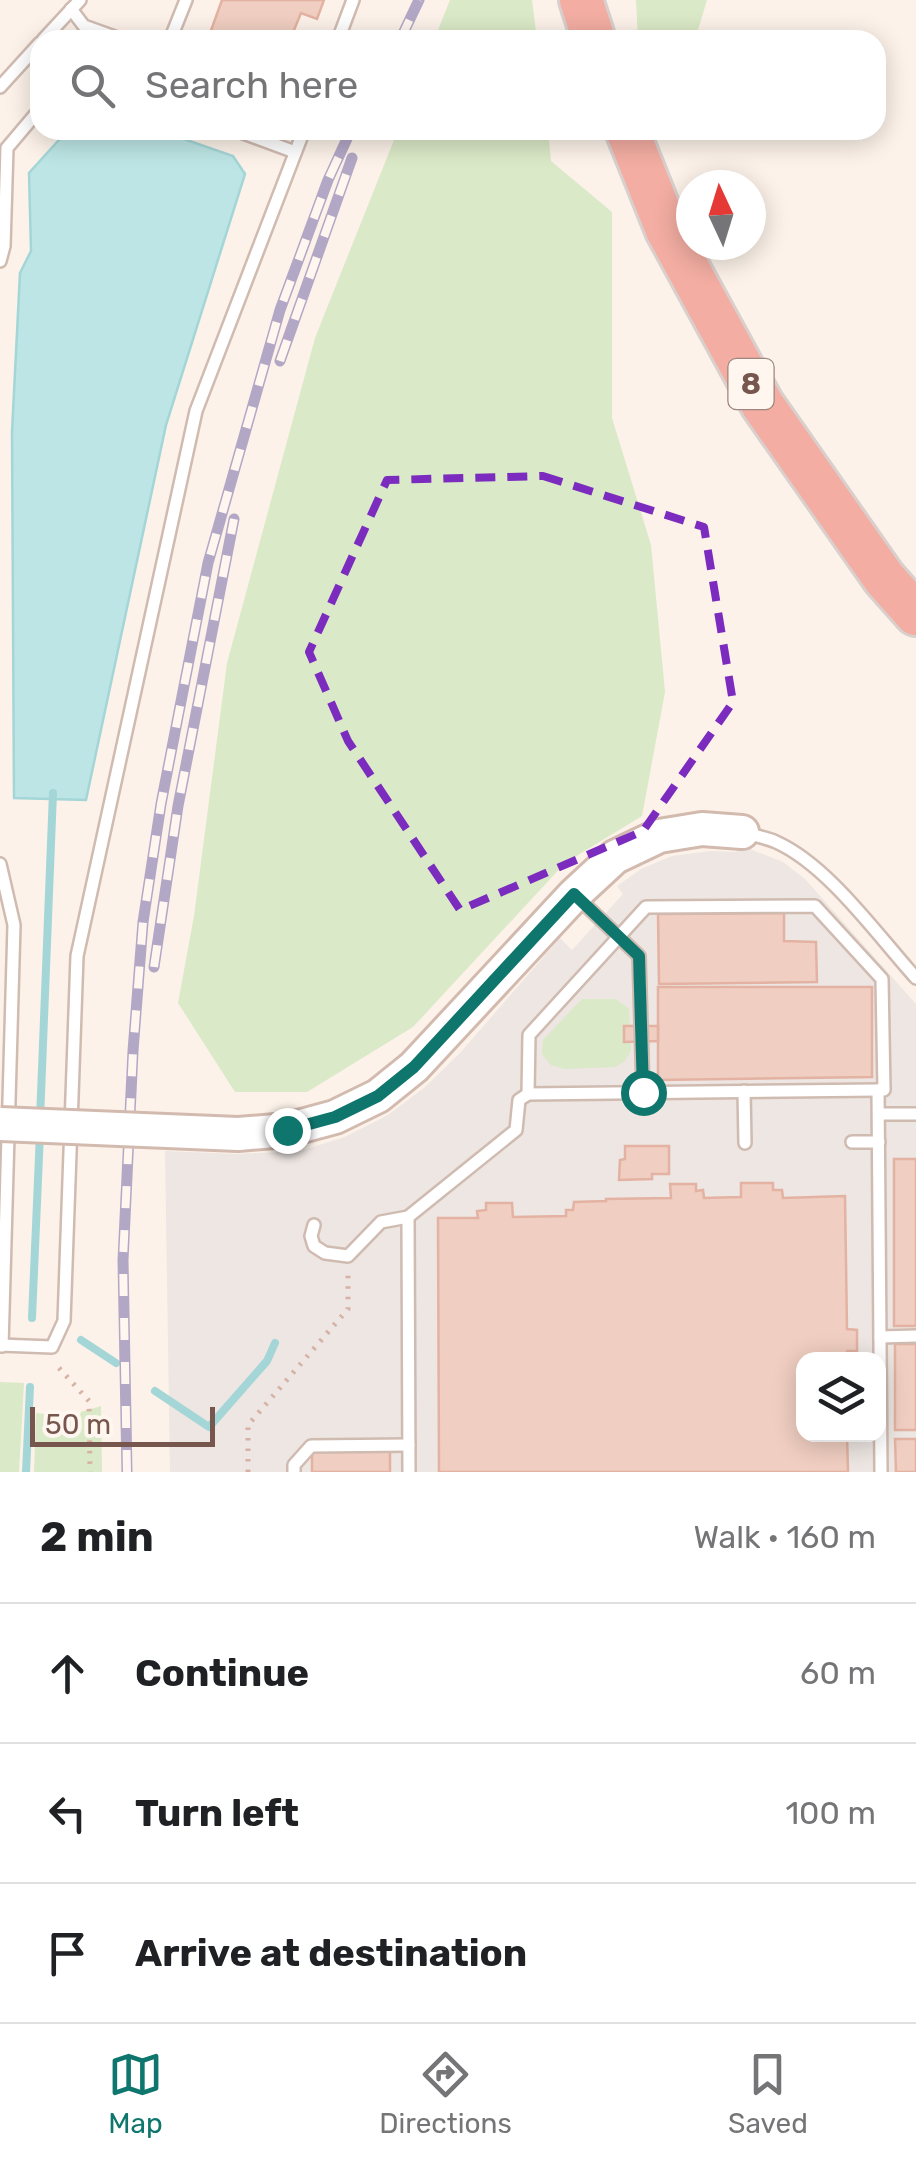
<!DOCTYPE html>
<meta charset="utf-8">
<style>
:root{--surface:#fff;--page:#f2f2f2;--text:#202124;--muted:#757577;--line:#e0e0e0;--accent:#0f766e}
body{margin:0;font-family:Rubik,sans-serif;background:var(--page);color:var(--text)}
.controls{position:absolute;right:30px;bottom:30px;display:grid;overflow:hidden;border-radius:20px;box-shadow:0 5px 25px #0003}
.controls button{width:90px;height:90px;display:grid;place-items:center;padding:0;border:0;border-bottom:2px solid var(--line);background:var(--surface);color:var(--text);font:50px sans-serif}
.compass{position:absolute;left:676px;top:170px;width:90px;height:90px;border-radius:50%;background:var(--surface);box-shadow:0 5px 25px #0003;rotate:356deg}
.scale{position:absolute;left:30px;bottom:25px;width:185px;box-sizing:border-box;padding-left:10px;border:5px solid #76564d;border-top:0;font-size:28px;line-height:35px;white-space:nowrap;color:#76564d;-webkit-text-stroke:8px #fef6ef;paint-order:stroke}
.stop{position:absolute;width:30px;height:30px;margin:-22px;border:8px solid #0f766e;border-radius:50%;background:#fff}
.stop.end{background:#0f766e;border-color:#fff;box-shadow:0 2px 10px #0008}
.list{margin:0;padding:0;list-style:none}
h2{display:flex;justify-content:space-between;align-items:center;height:130px;margin:0;padding:0 40px;font-size:42px}
h2 small{font-size:32px;font-weight:400;color:var(--muted)}
.list li{display:grid;grid-template-columns:65px 1fr auto;gap:30px;align-items:center;box-sizing:border-box;height:140px;padding:0 40px;border-top:2px solid var(--line)}
.list b{display:block;font-size:38px;white-space:nowrap}
.list em{font-size:32px;font-style:normal;color:var(--muted)}
.icon{flex:none;width:55px;height:55px;fill:none;stroke:currentColor;stroke-width:2;stroke-linecap:round;stroke-linejoin:round}
.map{position:relative;flex:none;width:916px;height:1472px;overflow:hidden}
.search{position:absolute;background:var(--surface);box-shadow:0 5px 25px #0003;left:30px;right:30px;top:30px;height:110px;display:flex;align-items:center;gap:25px;box-sizing:border-box;padding:0 35px;border-radius:30px;color:var(--muted);font-size:38px}
.sheet{height:550px;background:var(--surface)}
nav{display:flex;justify-content:space-around;align-items:center;box-sizing:border-box;height:140px;border-top:2px solid var(--line);background:var(--surface);font-size:28px;color:var(--muted)}
nav a{display:grid;justify-items:center;gap:5px}
nav .on{color:var(--accent)}
.map>svg:first-child{display:block}
.industrial{fill:#ede6e2;fill-rule:evenodd}
.green{fill:#dae9c7}
.water{fill:#bde5e5;stroke:#a4d6d7;stroke-width:2.5}
.lines{fill:none;stroke-linecap:round;stroke-linejoin:round}
.stream{stroke:#a4d6d7;stroke-width:8}
.building{fill:#f0cec1;stroke:#e3b2a2;stroke-width:2.5}
.lane-casing{stroke:#d0bbb1;stroke-width:16}
.secondary-casing{stroke:#d3baaf;stroke-width:38}
.highway-casing{stroke:#d9d0cd;stroke-width:48}
.path{stroke:#d6b1a4;stroke-width:5;stroke-dasharray:2.5 8;stroke-linecap:butt}
.lane{stroke:#fff;stroke-width:11}
.secondary{stroke:#fff;stroke-width:32}
.highway{stroke:#f3ada2;stroke-width:42}
.rail-casing{stroke:#b3a7c6;stroke-width:11}
.rail{stroke:#fef6ef;stroke-width:8;stroke-dasharray:22;stroke-linecap:butt}
.secondary-bridge-casing{stroke:#d3baaf;stroke-width:38;stroke-linecap:butt}
.secondary-bridge{stroke:#fff;stroke-width:32}
.route{stroke:#0f766e;stroke-width:12}
.marked{fill:none;stroke:#7b2cbf;stroke-width:8;stroke-dasharray:20 12;stroke-linejoin:round}
.labels{text-anchor:middle;dominant-baseline:central;stroke-width:10;stroke-linejoin:round;paint-order:stroke}
.shield{fill:#fef6ef;stroke:#9f867e;stroke-width:2.5}
.shield-label{font-size:30px;font-weight:bold;fill:#76564d}
</style>
<div class="map">
<svg width="916" height="1472" viewBox="0 0 916 1472">
<rect width="100%" height="100%" fill="#fcf2e9"/>
<!-- industrial -->
<path class="industrial" d="M737 844 783 862 805 879 916 1004V1472H170L165 1151 237 1154 300 1151 345 1137 388 1115 424 1088 460 1053 560 938 572 950 623 894 617 886 641 869 672 856 710 851 736 852ZM804 1360H878V1434H804Z"/>
<!-- green -->
<g class="green">
<path d="M450 0H532L537 40H434Z"/>
<path d="M636 0H707L695 40H638Z"/>
<path d="M398 130H548L551 161 612 212V418L651 545 665 692 642 816 565 863 413 1027 307 1092H235L178 1003 194 916 227 663 315 338Z"/>
<path d="M582 999H616L629 1009 631 1050 625 1061 615 1067 565 1069 551 1065 542 1054 543 1040Z"/>
<path d="M0 1382 24 1383 19 1472H0Z"/>
<path d="M101 1406 102 1472H34L36 1413 79 1418 81 1412Z"/>
</g>
<!-- water -->
<path class="water" d="M68 130H158L233 156 245 174 166 425 86 800 14 798 12 432 20 273 31 251 29 173Z"/>
<g class="lines">
<!-- stream -->
<g class="stream">
<path d="M40 1119 53 793"/>
<path d="M32 1318 40 1133"/>
<path d="M81 1340 116 1363"/>
<path d="M155 1391 209 1427 267 1361 275 1343"/>
<path d="M26 1472 30 1387"/>
</g>
</g>
<!-- building -->
<g class="building">
<path d="M222 0H324L317 19 301 13 290 40H219L209 36Z"/>
<path d="M784 913V941L816 942 817 982 659 984 658 914Z"/>
<path d="M658 987H872V1077L658 1080Z"/>
<path d="M624 1026H658V1041L624 1042Z"/>
<path d="M625 1146H669V1174H652V1179L619 1180 620 1160 625 1159Z"/>
<rect x="894" y="1159" width="22" height="167"/>
<path d="M741 1183H773V1190H782L783 1198 845 1196 847 1329 857 1330V1351H847V1360H804V1434H847L848 1472H439L438 1218H478L477 1211 486 1210V1203H512L513 1217 566 1216V1210H573L574 1202 606 1201V1199L671 1198 670 1184H696V1191L703 1190 704 1198 741 1197Z"/>
<rect x="895" y="1344" width="21" height="86"/>
<path d="M895 1439H916V1472H896Z"/>
<rect x="312" y="1450" width="78" height="22"/>
</g>
<g class="lines">
<!-- lane casing -->
<g class="lane-casing">
<g id="lane">
<path d="M71 9 84 26 123 40"/>
<path d="M43 40 80 0"/>
<path d="M170 40 186 0"/>
<path d="M338 40 353 0"/>
<path d="M0 87 40 43"/>
<path d="M235 130 295 152"/>
<path d="M0 261 4 246 7 148 40 109"/>
<path d="M746 833C756 836 767 838 776 842 828 865 878 936 916 978"/>
<path d="M0 864 14 925 2 1346"/>
<path d="M578 898 639 956 643 1092"/>
<path d="M744 1091 745 1143"/>
<path d="M528 1094 529 1035 646 907 815 906 882 979 884 1090H878L881 1472"/>
<path d="M879 1114H916"/>
<path d="M852 1142H879"/>
<path d="M408 1217 409 1472"/>
<path d="M314 1225 311 1236 314 1246 325 1253 348 1256 381 1222 408 1217 516 1130 519 1100 528 1094 878 1090"/>
<path d="M880 1337 916 1336"/>
<path d="M0 1345 52 1347 64 1321 77 956 196 411 304 130"/>
<path d="M294 1472V1465L311 1446 409 1445"/>
</g>
</g>
<!-- secondary casing -->
<g class="secondary-casing">
<path id="secondary" d="M238 1134 287 1130 335 1117 378 1096 414 1067 574 895 615 857 659 836 702 829 742 832"/>
</g>
<!-- highway casing -->
<g class="highway-casing">
<g id="highway">
<path d="M581 0 594 40"/>
<path d="M627 130 667 230 762 404 884 578 916 614"/>
</g>
</g>
<!-- path -->
<g class="path">
<path d="M59 1368 89 1401 90 1472"/>
<path d="M248 1472V1425L348 1309V1274"/>
</g>
<!-- lane -->
<use href="#lane" class="lane"/>
<!-- secondary -->
<use href="#secondary" class="secondary"/>
<!-- highway -->
<use href="#highway" class="highway"/>
<!-- rail casing -->
<g class="rail-casing">
<g id="rail">
<path d="M400 40 419 0"/>
<path d="M280 361 352 158"/>
<path d="M154 967 178 806 234 519"/>
<path d="M127 1472 123 1260 133 1051 143 922 161 804 208 563 280 310 328 180 351 130"/>
</g>
</g>
<!-- rail -->
<use href="#rail" class="rail"/>
<!-- secondary-bridge casing -->
<g class="secondary-bridge-casing">
<path id="secondary-bridge" d="M0 1124 238 1134"/>
</g>
<!-- secondary-bridge -->
<use href="#secondary-bridge" class="secondary-bridge"/>
</g>
<g class="lines">
<!-- route -->
<path class="route" d="M287 1130 335 1117 378 1096 414 1067 574 894 639 956 643 1092"/>
</g>
<!-- marked area -->
<path class="marked" d="M543 476 704 527 733 702 643 831 460 910 348 741 309 652 387 480Z"/>
<g class="labels">
<!-- shield labels -->
<rect class="shield" x="728.5" y="359" width="45" height="50" rx="8"/>
<g class="shield-label">
<text x="751" y="384">8</text>
</g>
</g>
</svg>
<div class="controls">
<button><svg class="icon" aria-label="layers" viewBox="0 0 24 24"><path d="M12 4l9 5-9 5-9-5zM3 14l9 5 9-5"/></svg></button>
</div>
<svg class="compass" viewBox="-18 -18 36 36"><path d="M0-13l5 13h-10z" fill="#e53935"/><path d="M0 13l5-13h-10z" fill="#757577"/></svg>
<div class="scale">50 m</div>
<div class="stop" style="left:643px;top:1092px"></div>
<div class="stop end" style="left:287px;top:1130px"></div>
<div class="search"><svg class="icon" aria-label="search" viewBox="0 0 24 24"><circle cx="10" cy="10" r="6"/><path d="M15 15l6 6"/></svg>Search here</div>
</div>
<section class="sheet">
<h2>2 min<small>Walk · 160 m</small></h2>
<ul class="list">
<li><svg class="icon" aria-label="ahead" viewBox="0 0 24 24"><path d="M12 20V5M6 11l6-6 6 6"/></svg><div><b>Continue</b></div><em>60 m</em></li>
<li><svg class="icon" aria-label="left" viewBox="0 0 24 24"><path d="M17 20v-9H6M10 6l-5 5 5 5"/></svg><div><b>Turn left</b></div><em>100 m</em></li>
<li><svg class="icon" aria-label="arrive" viewBox="0 0 24 24"><path d="M6 21V4h12l-3 4 3 4H6"/></svg><div><b>Arrive at destination</b></div></li>
</ul>
</section>
<nav>
<a class="on"><svg class="icon" aria-label="map" viewBox="0 0 24 24"><path d="M3 6l6-2 6 2 6-2v14l-6 2-6-2-6 2zM9 4v14M15 6v14"/></svg>Map</a>
<a><svg class="icon" aria-label="directions" viewBox="0 0 24 24"><path d="M12 3l9 9-9 9-9-9zM9 14v-3h6M13 9l2 2-2 2"/></svg>Directions</a>
<a><svg class="icon" aria-label="saved" viewBox="0 0 24 24"><path d="M7 4h10v16l-5-4-5 4z"/></svg>Saved</a>
</nav>
